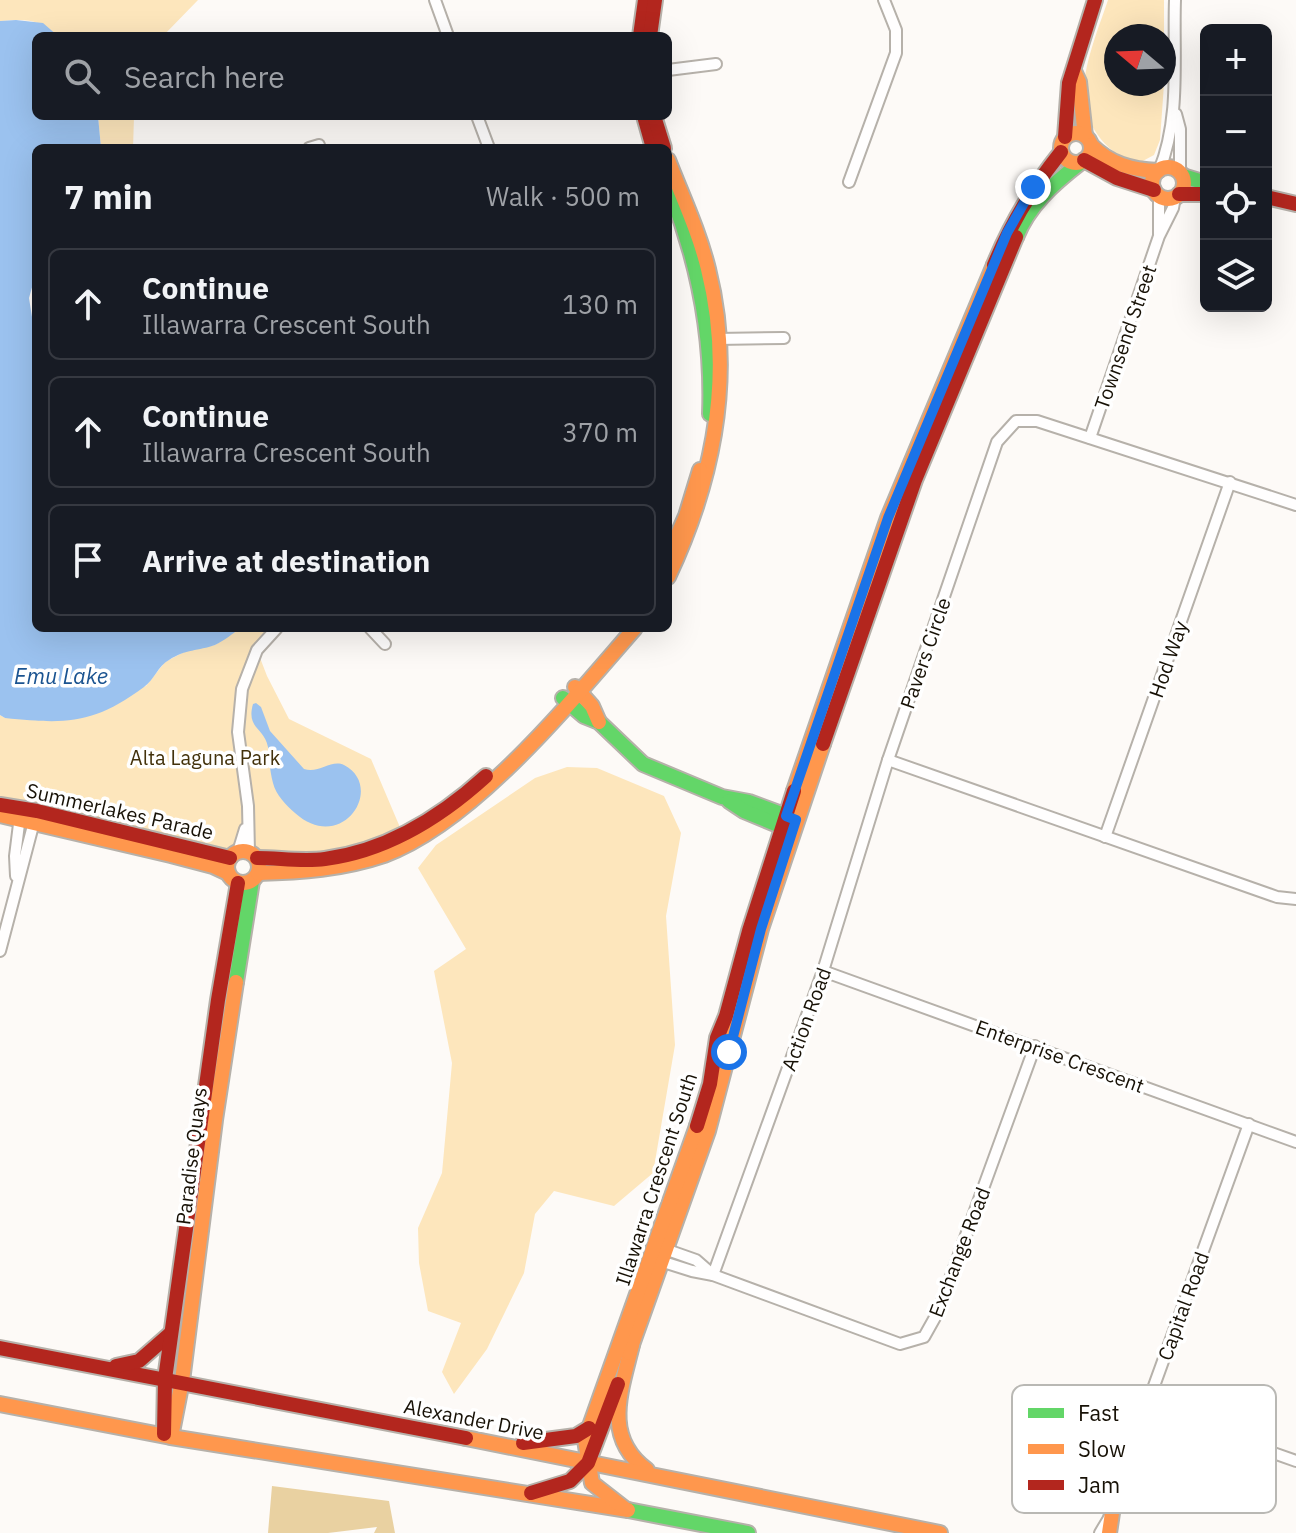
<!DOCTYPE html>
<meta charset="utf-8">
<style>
:root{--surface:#171b24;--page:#20242c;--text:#f1f3f6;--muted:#9ea1a6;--line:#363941}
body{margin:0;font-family:"IBM Plex Sans",sans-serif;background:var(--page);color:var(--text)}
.controls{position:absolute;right:24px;top:24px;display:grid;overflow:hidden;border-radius:12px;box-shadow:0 8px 32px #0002}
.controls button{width:72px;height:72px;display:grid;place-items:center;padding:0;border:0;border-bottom:2px solid var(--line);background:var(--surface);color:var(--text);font:40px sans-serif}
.compass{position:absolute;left:1104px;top:24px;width:72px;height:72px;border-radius:50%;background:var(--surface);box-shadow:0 8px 32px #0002;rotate:289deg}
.stop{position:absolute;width:24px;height:24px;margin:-18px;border:6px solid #1a73e8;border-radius:50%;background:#fff}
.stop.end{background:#1a73e8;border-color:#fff;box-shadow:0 2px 8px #0008}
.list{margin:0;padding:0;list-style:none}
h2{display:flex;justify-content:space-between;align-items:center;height:104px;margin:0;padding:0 32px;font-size:34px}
h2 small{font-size:26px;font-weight:400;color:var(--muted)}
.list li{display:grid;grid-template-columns:52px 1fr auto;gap:24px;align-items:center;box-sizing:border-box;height:112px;margin:0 16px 16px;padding:0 16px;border:2px solid var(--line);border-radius:12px}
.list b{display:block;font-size:30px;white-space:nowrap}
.list p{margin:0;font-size:26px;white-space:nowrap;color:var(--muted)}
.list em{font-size:26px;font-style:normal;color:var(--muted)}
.icon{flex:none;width:44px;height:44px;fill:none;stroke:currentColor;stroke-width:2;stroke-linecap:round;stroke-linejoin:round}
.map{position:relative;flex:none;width:1296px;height:1533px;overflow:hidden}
.search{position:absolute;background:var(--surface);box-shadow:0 8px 32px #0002;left:32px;top:32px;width:640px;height:88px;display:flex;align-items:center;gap:20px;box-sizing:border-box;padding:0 28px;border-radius:12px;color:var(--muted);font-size:30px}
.panel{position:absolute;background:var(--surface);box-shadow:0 8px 32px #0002;left:32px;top:144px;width:640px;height:488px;border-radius:12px}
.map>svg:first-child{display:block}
.green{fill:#fde6bc}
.forest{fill:#e9d1a1}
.water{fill:#9bc2ef}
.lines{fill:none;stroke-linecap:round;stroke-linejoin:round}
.street-casing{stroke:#b6b1aa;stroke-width:14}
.fast-casing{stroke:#b6b1aa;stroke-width:18}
.slow-casing{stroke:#b6b1aa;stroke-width:18}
.jam-casing{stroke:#b6b1aa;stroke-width:18}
.street{stroke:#fffefe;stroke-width:10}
.fast{stroke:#63d668;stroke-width:14}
.slow{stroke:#ff974d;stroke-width:14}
.jam{stroke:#b3261e;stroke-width:14}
.route{stroke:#1a73e8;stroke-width:10}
.labels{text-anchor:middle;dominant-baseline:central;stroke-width:7;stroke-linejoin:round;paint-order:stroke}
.street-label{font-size:20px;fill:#171106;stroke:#fff}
.park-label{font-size:20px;fill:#43320c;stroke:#fff}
.water-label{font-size:22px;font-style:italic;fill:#1a5390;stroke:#fff}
.key{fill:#fff;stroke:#b9b8b4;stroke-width:2}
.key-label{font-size:22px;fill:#171106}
</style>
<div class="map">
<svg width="1296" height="1533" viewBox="0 0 1296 1533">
<rect width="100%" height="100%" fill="#fdfaf7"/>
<!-- green -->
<g class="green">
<path d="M0 0H198L163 36H58C38 18 26 19 0 21Z"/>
<path d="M1108 0H1164V36H1116V84H1164L1160 140 1154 155 1139 163C1109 157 1086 128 1084 96 1082 68 1099 27 1108 0Z"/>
<path d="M98 116H134L133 148H101Z"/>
<path d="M241 628H277L257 650 267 676 289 719 371 759 402 832C370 843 335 858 300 859 277 859 257 845 234 854L0 806V715L5 718 146 686 165 662 188 650 215 645Z"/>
<path d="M567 767 597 768 664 796 681 833 666 916 675 1045 653 1173 614 1206 554 1191 535 1214 524 1273 487 1349 454 1394 442 1372 461 1323 428 1311 419 1263 418 1228 442 1173 452 1063 434 971 466 949 418 868 436 845 535 778Z"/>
</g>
<!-- forest -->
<path class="forest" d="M272 1486 389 1501 395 1533H374L377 1527 328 1533H268Z"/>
<!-- water -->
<g class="water">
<path d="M16 20 43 23 58 36H36V116H98L101 148H36V273L29 298 32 317 36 321V628H241C233 633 224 641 215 645 198 651 186 649 169 660 158 666 154 680 144 687 93 725 65 724 5 718L0 715V21Z"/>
<path d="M256 703 261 707 270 731 304 769C319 774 331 759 344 765 386 787 342 855 295 813 286 805 276 795 273 783 270 772 269 759 268 747 264 727 246 729 253 704Z"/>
</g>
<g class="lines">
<!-- street casing -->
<g class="street-casing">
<g id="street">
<path d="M435 0 448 36"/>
<path d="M668 70 716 64"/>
<path d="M1176 114 1180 129V172"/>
<path d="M477 116 489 148"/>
<path d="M309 148 319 145"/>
<path d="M1159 171C1181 117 1173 57 1175 0"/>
<path d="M849 182 896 53V30L884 0"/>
<path d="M1156 193 1159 198V234"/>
<path d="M717 339 784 338"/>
<path d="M1090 438 1159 236 1173 208 1175 197"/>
<path d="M370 628 385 644"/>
<path d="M888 760 1277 897 1296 899"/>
<path d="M1105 837 1230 482"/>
<path d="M238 852 245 829"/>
<path d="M249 852 248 806 238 732 242 689 257 650 277 628"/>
<path d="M16 876 15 856 20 816"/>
<path d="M0 951 35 818"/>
<path d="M823 971 1296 1142"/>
<path d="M659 1247 696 1260 712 1274"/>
<path d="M657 1260 692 1271 713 1275 900 1344 924 1337 938 1312 1035 1046"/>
<path d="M713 1275 823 971 888 760 997 442 1016 421H1037L1296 505"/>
<path d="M1146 1408 1296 1461"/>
<path d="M1100 1533 1112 1513 1146 1408 1249 1124"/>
</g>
</g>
<!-- fast casing -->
<g class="fast-casing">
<g id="fast">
<path d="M1183 176 1206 183"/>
<path d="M671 193C699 265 713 336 710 414"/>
<path d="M1016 237C1029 205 1053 184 1080 163"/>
<path d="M563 698 584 716 599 722 643 764 722 797 749 802 792 818"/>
<path d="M729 801 744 811 790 830"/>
<path d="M236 982 252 881"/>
<path d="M628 1510 748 1533"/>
</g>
</g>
<!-- slow casing -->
<g class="slow-casing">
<g id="slow">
<path d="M1074 71 1079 82 1085 136"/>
<circle cx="1076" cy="148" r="15"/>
<path d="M1091 145C1110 164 1131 170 1158 171"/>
<path d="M668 160C682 196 699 232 708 269 735 376 714 479 668 577"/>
<circle cx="1168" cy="183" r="16"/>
<path d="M670 552 686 516 700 470"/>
<path d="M575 687 592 706 599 722"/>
<path d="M794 791 888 518 994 265"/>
<path d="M0 815 171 855 213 866 228 873"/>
<circle cx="243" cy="867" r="16"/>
<path d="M258 873C301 872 343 869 384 855 474 822 572 700 635 628"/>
<path d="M632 1345C621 1391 602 1437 647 1470"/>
<path d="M629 1353 708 1131 761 929 823 744"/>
<path d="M0 1404 171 1437 628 1510"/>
<path d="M171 1437 182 1381 215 1120 236 982"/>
<path d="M466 1438 940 1533"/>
<path d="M624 1508 592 1483 585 1440 697 1126"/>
<path d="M1109 1533 1112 1513"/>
</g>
</g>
<!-- jam casing -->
<g class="jam-casing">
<g id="jam">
<path d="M640 36 645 0"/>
<path d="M650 36 655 0"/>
<path d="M644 116 653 148"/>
<path d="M654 116 664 148"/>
<path d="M1065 137 1069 83 1095 0"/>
<path d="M1084 160 1117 178 1154 190"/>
<path d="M1179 194H1206"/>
<path d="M1266 197 1296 204"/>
<path d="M994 265C1011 223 1033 187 1061 152"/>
<path d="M823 744 915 480 1016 237"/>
<path d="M0 805 37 811 230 858"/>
<path d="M257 858C279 858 302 862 325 859 386 851 441 817 486 776"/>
<path d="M697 1126 710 1084 717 1038 726 1016 749 931 794 791"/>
<path d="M0 1348 466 1438"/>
<path d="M116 1366 139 1361 171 1333"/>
<path d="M164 1434 165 1379 218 1000 238 883"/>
<path d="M523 1443 576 1436 589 1428"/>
<path d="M531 1493 570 1481 588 1463 618 1384"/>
</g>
</g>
<!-- street -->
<use href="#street" class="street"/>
<!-- fast -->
<use href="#fast" class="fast"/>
<!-- slow -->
<use href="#slow" class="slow"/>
<!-- jam -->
<use href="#jam" class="jam"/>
</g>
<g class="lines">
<!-- route -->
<path class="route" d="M729 1052 761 929 796 820 786 816 888 518 1007 233 1033 187"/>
</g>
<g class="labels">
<!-- street labels -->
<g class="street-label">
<text transform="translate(1125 337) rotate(-71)">Townsend Street</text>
<text transform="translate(925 653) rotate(-71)">Pavers Circle</text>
<text transform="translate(1168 659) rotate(-71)">Hod Way</text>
<text transform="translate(120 811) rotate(13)">Summerlakes Parade</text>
<text transform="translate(806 1019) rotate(-70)">Action Road</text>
<text transform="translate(1060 1056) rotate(20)">Enterprise Crescent</text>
<text transform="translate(191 1156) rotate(-83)">Paradise Quays</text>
<text transform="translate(656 1179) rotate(-72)">Illawarra Crescent South</text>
<text transform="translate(959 1252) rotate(-69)">Exchange Road</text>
<text transform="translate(1183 1306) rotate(-70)">Capital Road</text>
<text transform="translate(474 1419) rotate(11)">Alexander Drive</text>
</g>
<!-- park labels -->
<g class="park-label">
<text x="205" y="757">Alta Laguna Park</text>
</g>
<!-- water labels -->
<g class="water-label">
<text x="61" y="675">Emu Lake</text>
</g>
</g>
<!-- legend -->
<rect x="1012" y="1385" width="264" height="128" rx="12" class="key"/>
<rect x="1028" y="1408" width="36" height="10" fill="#63d668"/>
<rect x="1028" y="1444" width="36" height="10" fill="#ff974d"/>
<rect x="1028" y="1480" width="36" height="10" fill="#b3261e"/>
<g class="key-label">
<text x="1078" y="1421">Fast</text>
<text x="1078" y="1457">Slow</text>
<text x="1078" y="1493">Jam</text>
</g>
</svg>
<div class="controls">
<button>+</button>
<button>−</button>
<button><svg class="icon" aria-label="locate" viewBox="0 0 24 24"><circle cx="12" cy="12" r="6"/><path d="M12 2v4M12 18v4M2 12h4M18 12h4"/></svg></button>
<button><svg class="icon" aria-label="layers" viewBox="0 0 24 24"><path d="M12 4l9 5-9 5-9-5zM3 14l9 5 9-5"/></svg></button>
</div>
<svg class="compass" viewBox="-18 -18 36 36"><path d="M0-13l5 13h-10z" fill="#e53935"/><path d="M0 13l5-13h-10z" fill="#9ea1a6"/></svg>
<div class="stop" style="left:729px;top:1052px"></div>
<div class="stop end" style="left:1033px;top:187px"></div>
<div class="search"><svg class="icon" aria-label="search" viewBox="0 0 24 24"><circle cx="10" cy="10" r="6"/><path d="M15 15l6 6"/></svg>Search here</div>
<section class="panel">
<h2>7 min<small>Walk · 500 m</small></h2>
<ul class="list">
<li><svg class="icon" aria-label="ahead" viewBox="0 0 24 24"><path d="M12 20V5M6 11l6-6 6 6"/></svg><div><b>Continue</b><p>Illawarra Crescent South</p></div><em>130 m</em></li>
<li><svg class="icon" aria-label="ahead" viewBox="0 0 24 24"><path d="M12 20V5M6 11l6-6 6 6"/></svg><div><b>Continue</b><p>Illawarra Crescent South</p></div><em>370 m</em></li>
<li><svg class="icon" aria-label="arrive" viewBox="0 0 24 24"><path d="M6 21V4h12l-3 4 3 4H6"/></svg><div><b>Arrive at destination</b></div></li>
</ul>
</section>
</div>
